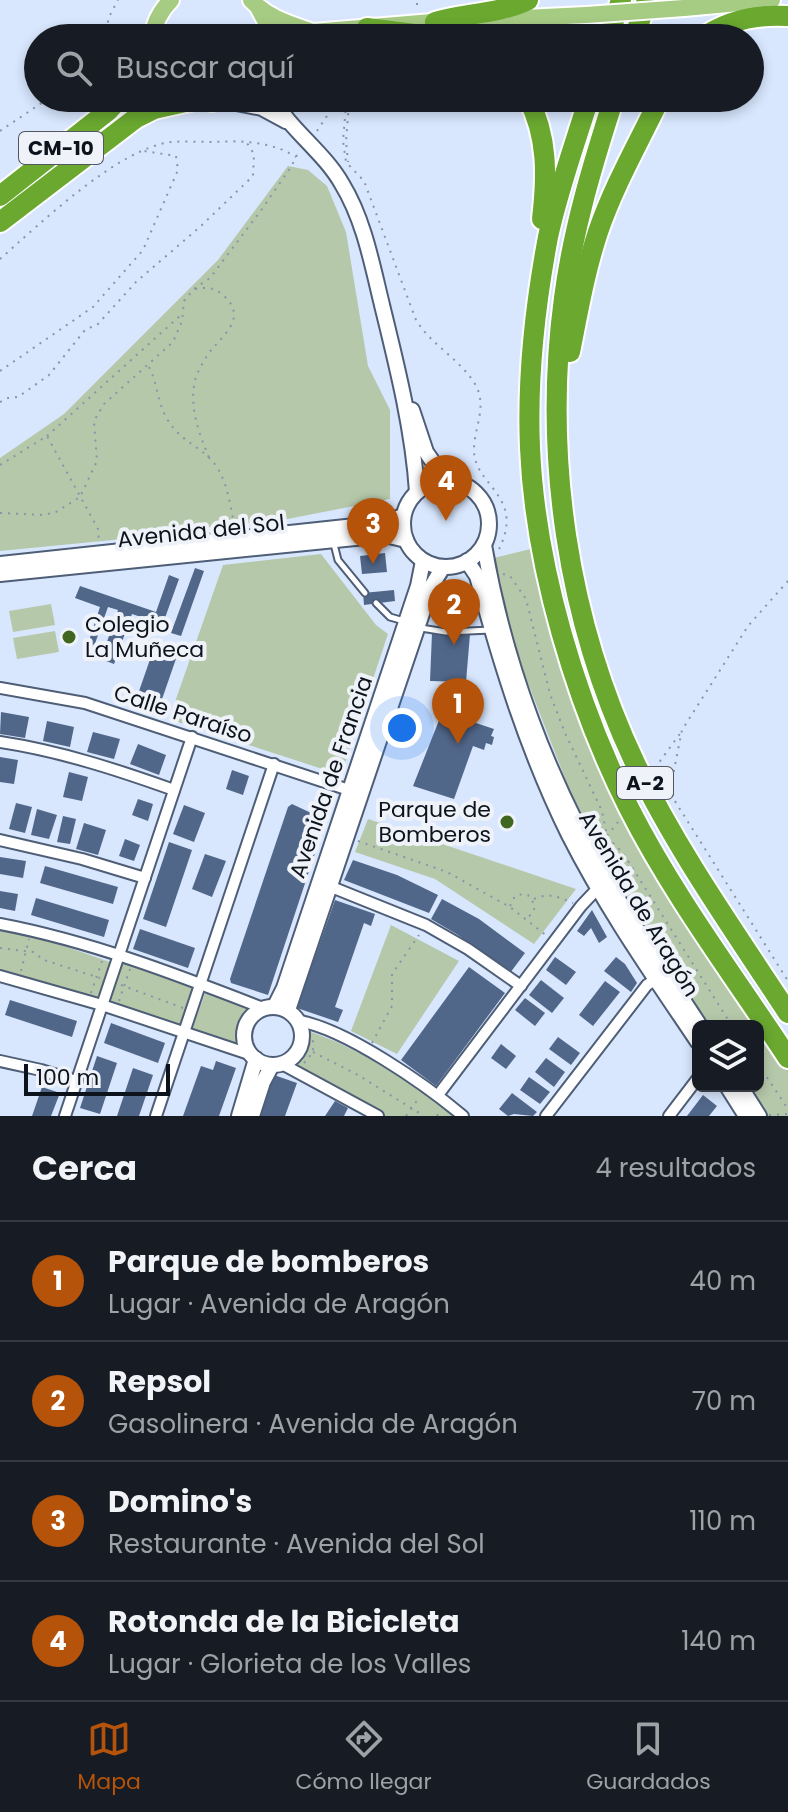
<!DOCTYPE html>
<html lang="es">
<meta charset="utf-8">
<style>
:root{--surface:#171b24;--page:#20242c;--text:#f1f3f6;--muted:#9ea1a6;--line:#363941;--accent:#b45309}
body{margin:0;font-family:Poppins,sans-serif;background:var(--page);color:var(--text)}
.controls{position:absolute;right:24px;bottom:24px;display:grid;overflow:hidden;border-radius:12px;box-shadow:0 4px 12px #0003}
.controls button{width:72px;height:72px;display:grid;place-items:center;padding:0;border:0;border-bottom:2px solid var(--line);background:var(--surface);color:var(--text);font:40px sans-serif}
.scale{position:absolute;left:24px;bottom:20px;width:146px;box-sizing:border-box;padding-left:8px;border:4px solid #0d131d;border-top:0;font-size:22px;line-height:28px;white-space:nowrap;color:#0d131d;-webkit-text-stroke:6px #eff3f9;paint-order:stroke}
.you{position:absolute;left:402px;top:728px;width:28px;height:28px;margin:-20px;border:6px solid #fff;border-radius:50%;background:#1a73e8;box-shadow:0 0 0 12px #1a73e833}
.badge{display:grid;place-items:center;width:52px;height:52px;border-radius:50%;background:var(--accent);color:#fff;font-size:26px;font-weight:700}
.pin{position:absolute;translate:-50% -66px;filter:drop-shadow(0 2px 4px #0008)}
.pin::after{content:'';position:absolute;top:42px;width:28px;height:24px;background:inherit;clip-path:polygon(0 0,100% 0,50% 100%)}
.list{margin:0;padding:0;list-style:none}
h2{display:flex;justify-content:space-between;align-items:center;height:104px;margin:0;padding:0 32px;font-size:34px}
h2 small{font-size:26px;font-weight:400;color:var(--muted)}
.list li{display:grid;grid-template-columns:52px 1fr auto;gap:24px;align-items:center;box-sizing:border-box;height:120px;padding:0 32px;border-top:2px solid var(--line)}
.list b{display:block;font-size:30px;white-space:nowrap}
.list p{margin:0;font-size:26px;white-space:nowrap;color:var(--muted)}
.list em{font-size:26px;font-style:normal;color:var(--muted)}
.icon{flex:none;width:44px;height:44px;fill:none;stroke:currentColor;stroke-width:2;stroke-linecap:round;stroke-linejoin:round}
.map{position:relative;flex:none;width:788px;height:1116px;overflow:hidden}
.search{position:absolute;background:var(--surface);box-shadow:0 4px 12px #0003;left:24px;right:24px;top:24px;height:88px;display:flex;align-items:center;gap:20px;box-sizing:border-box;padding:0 28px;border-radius:44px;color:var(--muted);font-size:30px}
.sheet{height:584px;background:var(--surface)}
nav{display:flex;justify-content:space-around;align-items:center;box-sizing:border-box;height:112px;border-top:2px solid var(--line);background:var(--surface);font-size:22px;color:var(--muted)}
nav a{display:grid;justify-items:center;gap:4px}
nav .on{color:var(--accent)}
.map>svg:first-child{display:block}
.green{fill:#b6c8aa}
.building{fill:#51678a}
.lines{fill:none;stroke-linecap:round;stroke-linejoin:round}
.lane-casing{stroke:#4e5e77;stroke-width:9}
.street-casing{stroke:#4e5e77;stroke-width:14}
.secondary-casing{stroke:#4e5e77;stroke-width:18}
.primary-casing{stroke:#fff;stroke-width:20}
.highway-casing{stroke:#fff;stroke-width:24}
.path{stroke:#8995a7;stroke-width:2;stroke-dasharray:2 6;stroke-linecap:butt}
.lane{stroke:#fff;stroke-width:5}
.street{stroke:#fff;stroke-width:10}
.secondary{stroke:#fff;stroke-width:14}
.primary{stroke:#a6cb83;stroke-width:16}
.highway{stroke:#6aa830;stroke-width:20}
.primary-bridge-casing{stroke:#fff;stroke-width:20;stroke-linecap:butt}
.primary-bridge{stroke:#a6cb83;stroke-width:16}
.poi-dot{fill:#40661f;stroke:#eff3f9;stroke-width:3}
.labels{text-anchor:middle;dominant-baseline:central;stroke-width:8;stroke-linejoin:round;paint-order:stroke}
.shield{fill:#eff3f9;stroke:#51565f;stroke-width:2}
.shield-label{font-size:20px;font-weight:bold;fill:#0d131d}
.street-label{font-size:22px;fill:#0d131d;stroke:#eff3f9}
.poi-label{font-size:22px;fill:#0d131d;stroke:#eff3f9;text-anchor:start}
</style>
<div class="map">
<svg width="788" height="1116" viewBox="0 0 788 1116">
<rect width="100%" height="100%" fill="#d8e7fe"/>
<!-- green -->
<g class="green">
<path d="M288 166 308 170 327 186 346 232 368 366 390 410V499L267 523H241L113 540 0 551V458L64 414 218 260Z"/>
<path d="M543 546 599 745 788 1058V1116H767L748 1086H758V1026H710L610 869 570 791 524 673 507 619 494 558Z"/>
<path d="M321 554 376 625 388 634 341 775 169 719 223 565Z"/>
<path d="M51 604 55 625 13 632 9 611Z"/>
<path d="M55 631 59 652 17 659 13 638Z"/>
<path d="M368 819 576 889 534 944 435 879 355 852Z"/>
<path d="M391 925 459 961 397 1054 351 1031Z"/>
<path d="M0 930 44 939 110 962 99 999 0 972Z"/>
<path d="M123 963 194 989 181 1027 110 1000Z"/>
<path d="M206 991 252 1009C240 1020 234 1028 239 1045L192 1029Z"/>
<path d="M301 1028 337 1042 427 1087 461 1116H378L288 1060Z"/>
</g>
<!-- building -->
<g class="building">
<path d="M385 553 387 572 362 574 360 556Z"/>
<path d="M195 568 204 571 181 636 171 633Z"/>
<path d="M169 575 179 579 161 629 152 625 153 621 132 614 114 664 101 659 118 610 108 607 92 652 86 650 100 607 75 598 80 586 156 612Z"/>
<path d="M394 590 395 601 364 605 363 593Z"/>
<path d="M432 633 470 634 466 682 430 681Z"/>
<path d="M155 645 178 653 161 702 138 694Z"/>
<path d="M451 690 469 695 463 714 466 715 464 719 494 729 491 736 494 737 492 745 486 743 484 750 473 746 454 799 413 786Z"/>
<path d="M1 712 29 717 25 738 0 734Z"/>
<path d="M47 721 74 727 70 747 43 741Z"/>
<path d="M93 732 120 739 114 759 87 752Z"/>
<path d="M138 744 166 755 159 775 130 764Z"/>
<path d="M0 757 18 760 14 784 0 782Z"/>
<path d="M232 770 249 776 243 795 226 789Z"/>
<path d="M69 772 88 777 82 801 63 797Z"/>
<path d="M138 799 153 804 148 821 132 815Z"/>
<path d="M16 803 32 807 25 833 9 829Z"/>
<path d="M292 804 326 820 268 995 231 983 230 979 288 807Z"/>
<path d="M184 805 205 813 194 842 173 834Z"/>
<path d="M37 809 57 815 49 839 31 835Z"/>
<path d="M63 816 76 819 70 844 57 842Z"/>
<path d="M84 823 106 830 98 855 76 849Z"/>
<path d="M125 839 140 845 134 861 119 856Z"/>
<path d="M169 842 192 850 166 927 143 919Z"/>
<path d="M205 854 226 861 212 897 192 889Z"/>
<path d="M0 857 26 861 23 878 0 874Z"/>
<path d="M353 860 397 875 438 895 429 913 344 880Z"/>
<path d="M45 866 118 887 113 904 40 883Z"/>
<path d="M0 891 18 894 15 911 0 908Z"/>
<path d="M36 898 109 920 104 937 31 915Z"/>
<path d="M442 899 479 919 525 953 510 973 458 935 431 919Z"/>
<path d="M335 900 375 914 371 926 364 923 335 1007 343 1010 338 1022 297 1008Z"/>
<path d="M592 910 607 937 599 943 591 928 584 936 577 931Z"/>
<path d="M140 929 195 948 188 968 133 949Z"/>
<path d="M555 957 576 972 566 985 546 970Z"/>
<path d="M616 957 625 964 637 983 631 992 604 971Z"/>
<path d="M469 967 505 993 436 1086 401 1060Z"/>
<path d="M541 980 564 998 552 1013 529 995Z"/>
<path d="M605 981 620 992 593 1026 579 1015Z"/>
<path d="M525 998 545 1013 535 1026 515 1010Z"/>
<path d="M10 1000 77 1021 72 1037 5 1015Z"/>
<path d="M111 1023 165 1043 158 1063 104 1043Z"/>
<path d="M558 1037 580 1053 571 1065 549 1049Z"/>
<path d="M501 1044 516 1056 506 1069 491 1058Z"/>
<path d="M97 1056 117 1063 100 1114 80 1108Z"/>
<path d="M546 1058 565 1072 554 1087 535 1072Z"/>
<path d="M216 1061 236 1068 219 1116H183L201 1066 213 1070Z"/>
<path d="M133 1068 153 1075 139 1116H117Z"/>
<path d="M274 1075 297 1083 285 1116H260Z"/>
<path d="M529 1077 550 1092 540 1104 520 1090Z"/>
<path d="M42 1087 60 1093 51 1116H32Z"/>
<path d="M512 1093 537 1112 533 1116 514 1114 508 1116 499 1109Z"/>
<path d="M703 1095 717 1106 709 1116H687Z"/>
<path d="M335 1101 348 1108 344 1116H325Z"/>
</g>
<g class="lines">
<!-- lane casing -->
<g class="lane-casing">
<g id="lane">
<path d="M334 544 338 560 365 593"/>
<path d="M376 603 390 617 404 621"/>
<path d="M421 628 446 632 491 630"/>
</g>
</g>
<!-- street casing -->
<g class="street-casing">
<g id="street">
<path d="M0 688 85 703 349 790"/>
<path d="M0 742C60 751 118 770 174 790"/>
<path d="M0 840 82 859 145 878"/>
<path d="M329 886 426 925 468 949 521 986"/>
<path d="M0 924C90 941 178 975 263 1008"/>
<path d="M0 976 102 1005 252 1055"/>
<path d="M299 1021C346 1029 426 1085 463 1116"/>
<path d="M0 1061 41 1070 76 1081"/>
<path d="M282 1064 378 1116"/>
<path d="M438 1095 581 906 598 888"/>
<path d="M65 1116 192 737"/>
<path d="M156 1116 274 764"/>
<path d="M546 1116 647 985 656 979"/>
<path d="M669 1116 698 1078"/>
</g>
</g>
<!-- secondary casing -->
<g class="secondary-casing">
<g id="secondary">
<path d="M273 98C289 129 324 152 342 184 364 220 372 264 382 305 397 366 413 430 417 492"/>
<path d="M226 101 262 108 286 121"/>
<path d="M412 410 426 452 446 481"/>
<circle cx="446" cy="524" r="43"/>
<path d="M484 545C504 663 548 779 608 882 636 931 669 978 700 1026"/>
<path d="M467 561 477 576C501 665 528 752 569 835 606 908 653 975 698 1042"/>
<path d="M0 564 383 523 403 516"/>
<path d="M0 574 385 535 406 540"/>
<path d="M275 1006 284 988 418 586 423 561"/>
<circle cx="273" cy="1036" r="29"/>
<path d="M288 1010 431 587 443 567"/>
<path d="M727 1086 746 1116"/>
<path d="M740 1086 759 1116"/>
<path d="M239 1116 256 1059"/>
<path d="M252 1116 263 1082 272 1065"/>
</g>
</g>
<!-- primary casing -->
<g class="primary-casing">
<g id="primary">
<path d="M251 0C268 18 290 24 313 32"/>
<path d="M684 8 772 0"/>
<path d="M259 9 267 24 270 38"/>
<path d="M479 20 586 15"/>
<path d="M152 38C154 22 160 11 171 0"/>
<path d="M300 38 313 32 444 21"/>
<path d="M188 98 212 103 233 98"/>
</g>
</g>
<!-- highway casing -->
<g class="highway-casing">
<g id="highway">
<path d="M435 22C466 13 500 14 528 0"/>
<path d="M367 28 446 38"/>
<path d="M608 38 621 0"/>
<path d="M634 38 647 0"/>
<path d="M702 38C728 20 756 14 788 16"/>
<path d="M528 98C548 137 547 176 542 219"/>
<path d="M589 98C575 144 558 190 548 237 535 306 527 378 530 448 535 566 576 703 629 808 673 895 734 976 788 1058"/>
<path d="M614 98C593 163 573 229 564 298 543 455 567 621 636 765 678 852 735 932 788 1013"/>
<path d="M0 196 108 111 120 98"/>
<path d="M0 222 136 118 154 109 194 100"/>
<path d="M570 352C578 312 585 271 598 232 614 185 639 142 660 98"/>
</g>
</g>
<!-- path -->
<g class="path">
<path d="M417 5V0"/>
<path d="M104 38 109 17 118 0"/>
<path d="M346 98 349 103 346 141 348 162"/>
<path d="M0 131 49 98"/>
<path d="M317 131 338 99H343L346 105 343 141 346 162 364 181 416 320C431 345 459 358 475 384 488 406 474 427 474 450 474 487 528 496 497 553"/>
<path d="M0 259C41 223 117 149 171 142 185 141 200 142 214 142 242 140 273 142 296 157"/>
<path d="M195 289C207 287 214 287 224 296 246 316 227 332 213 348 206 356 198 370 195 380 189 409 199 432 209 458"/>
<path d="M149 367C157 382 157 399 165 415 177 440 199 445 214 463 228 481 230 506 235 528"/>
<path d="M0 371 93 307 143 250 178 170 176 156 144 151"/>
<path d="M0 402 8 398 18 397 49 375 85 330 98 324 136 282 201 226 253 176 254 154 247 143"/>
<path d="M47 436 182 314"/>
<path d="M0 465 47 436 98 529 99 543"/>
<path d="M0 513 43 515 56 512 80 497 97 461 94 421 104 404 173 342 182 321 184 301 194 289 210 278 262 209 291 167 298 153"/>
<path d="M503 574 510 576 526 599 550 694 565 733 602 811 607 837 623 853 732 1026"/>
<path d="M788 581 748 626 682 730 673 775V798L788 981"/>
<path d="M655 768 682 731"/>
<path d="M607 836 618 822"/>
<path d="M358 841 447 872 510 907 547 936"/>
<path d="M534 899C548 892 559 897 573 903"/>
<path d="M510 906 515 896 523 894 530 896 535 907 532 914 525 919"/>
<path d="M0 948 33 952 44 960 100 978"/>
<path d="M21 971 29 939"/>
<path d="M121 985 183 1008"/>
<path d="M91 993 102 961"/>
<path d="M119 1001 130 969"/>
<path d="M372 1043 392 1006V974L419 935"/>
<path d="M313 1052 358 1075 424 1116"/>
<path d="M304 1063 313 1052V1037"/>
<path d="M758 1064 788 1109"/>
<path d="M769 1115 788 1114"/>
<path d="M406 1116 419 1098"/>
<path d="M437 1116 441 1109"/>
</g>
<!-- lane -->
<use href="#lane" class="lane"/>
<!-- street -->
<use href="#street" class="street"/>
<!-- secondary -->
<use href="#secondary" class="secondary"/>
<!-- primary -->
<use href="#primary" class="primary"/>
<!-- highway -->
<use href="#highway" class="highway"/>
<!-- primary-bridge casing -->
<g class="primary-bridge-casing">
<path id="primary-bridge" d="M586 15 684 8"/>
</g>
<!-- primary-bridge -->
<use href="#primary-bridge" class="primary-bridge"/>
</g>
<!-- markers -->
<g class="poi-dot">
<circle cx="69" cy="637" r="8"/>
<circle cx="507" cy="822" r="8"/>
</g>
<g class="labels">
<!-- shield labels -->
<g class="shield">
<rect x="19" y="132" width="84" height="32" rx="6"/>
<rect x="617" y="767" width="56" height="32" rx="6"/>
</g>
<g class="shield-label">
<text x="61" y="148">CM-10</text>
<text x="645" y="783">A-2</text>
</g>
<!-- street labels -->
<g class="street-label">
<text transform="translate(201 531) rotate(-6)">Avenida del Sol</text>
<text transform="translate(183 714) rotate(18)">Calle Paraíso</text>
<text transform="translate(331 777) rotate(-71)">Avenida de Francia</text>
<text transform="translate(639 904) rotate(59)">Avenida de Aragón</text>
</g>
<!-- poi labels -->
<g class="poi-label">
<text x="85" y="624">Colegio<tspan x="85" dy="25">La Muñeca</tspan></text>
<text x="491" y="809" text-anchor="end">Parque de<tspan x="491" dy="25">Bomberos</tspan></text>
</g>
</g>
</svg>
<div class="controls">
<button><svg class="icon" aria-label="layers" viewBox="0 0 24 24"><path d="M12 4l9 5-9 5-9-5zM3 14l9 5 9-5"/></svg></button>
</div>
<div class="scale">100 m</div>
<div class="you"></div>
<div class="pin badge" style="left:458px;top:744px">1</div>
<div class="pin badge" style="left:454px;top:645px">2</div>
<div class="pin badge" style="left:373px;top:564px">3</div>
<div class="pin badge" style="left:446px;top:521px">4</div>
<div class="search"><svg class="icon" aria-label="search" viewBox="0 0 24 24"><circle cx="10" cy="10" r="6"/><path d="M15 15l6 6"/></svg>Buscar aquí</div>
</div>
<section class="sheet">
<h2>Cerca<small>4 resultados</small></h2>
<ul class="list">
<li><span class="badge">1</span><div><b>Parque de bomberos</b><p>Lugar · Avenida de Aragón</p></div><em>40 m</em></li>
<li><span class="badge">2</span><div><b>Repsol</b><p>Gasolinera · Avenida de Aragón</p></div><em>70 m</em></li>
<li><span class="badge">3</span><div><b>Domino's</b><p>Restaurante · Avenida del Sol</p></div><em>110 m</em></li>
<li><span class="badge">4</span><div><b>Rotonda de la Bicicleta</b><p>Lugar · Glorieta de los Valles</p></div><em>140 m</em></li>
</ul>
</section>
<nav>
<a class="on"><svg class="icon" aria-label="map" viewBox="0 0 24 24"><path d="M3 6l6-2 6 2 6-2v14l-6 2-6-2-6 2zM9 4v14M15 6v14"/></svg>Mapa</a>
<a><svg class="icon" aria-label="directions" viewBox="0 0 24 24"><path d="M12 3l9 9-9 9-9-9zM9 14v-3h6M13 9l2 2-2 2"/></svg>Cómo llegar</a>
<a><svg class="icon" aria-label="saved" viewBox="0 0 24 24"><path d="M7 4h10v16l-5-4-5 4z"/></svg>Guardados</a>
</nav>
